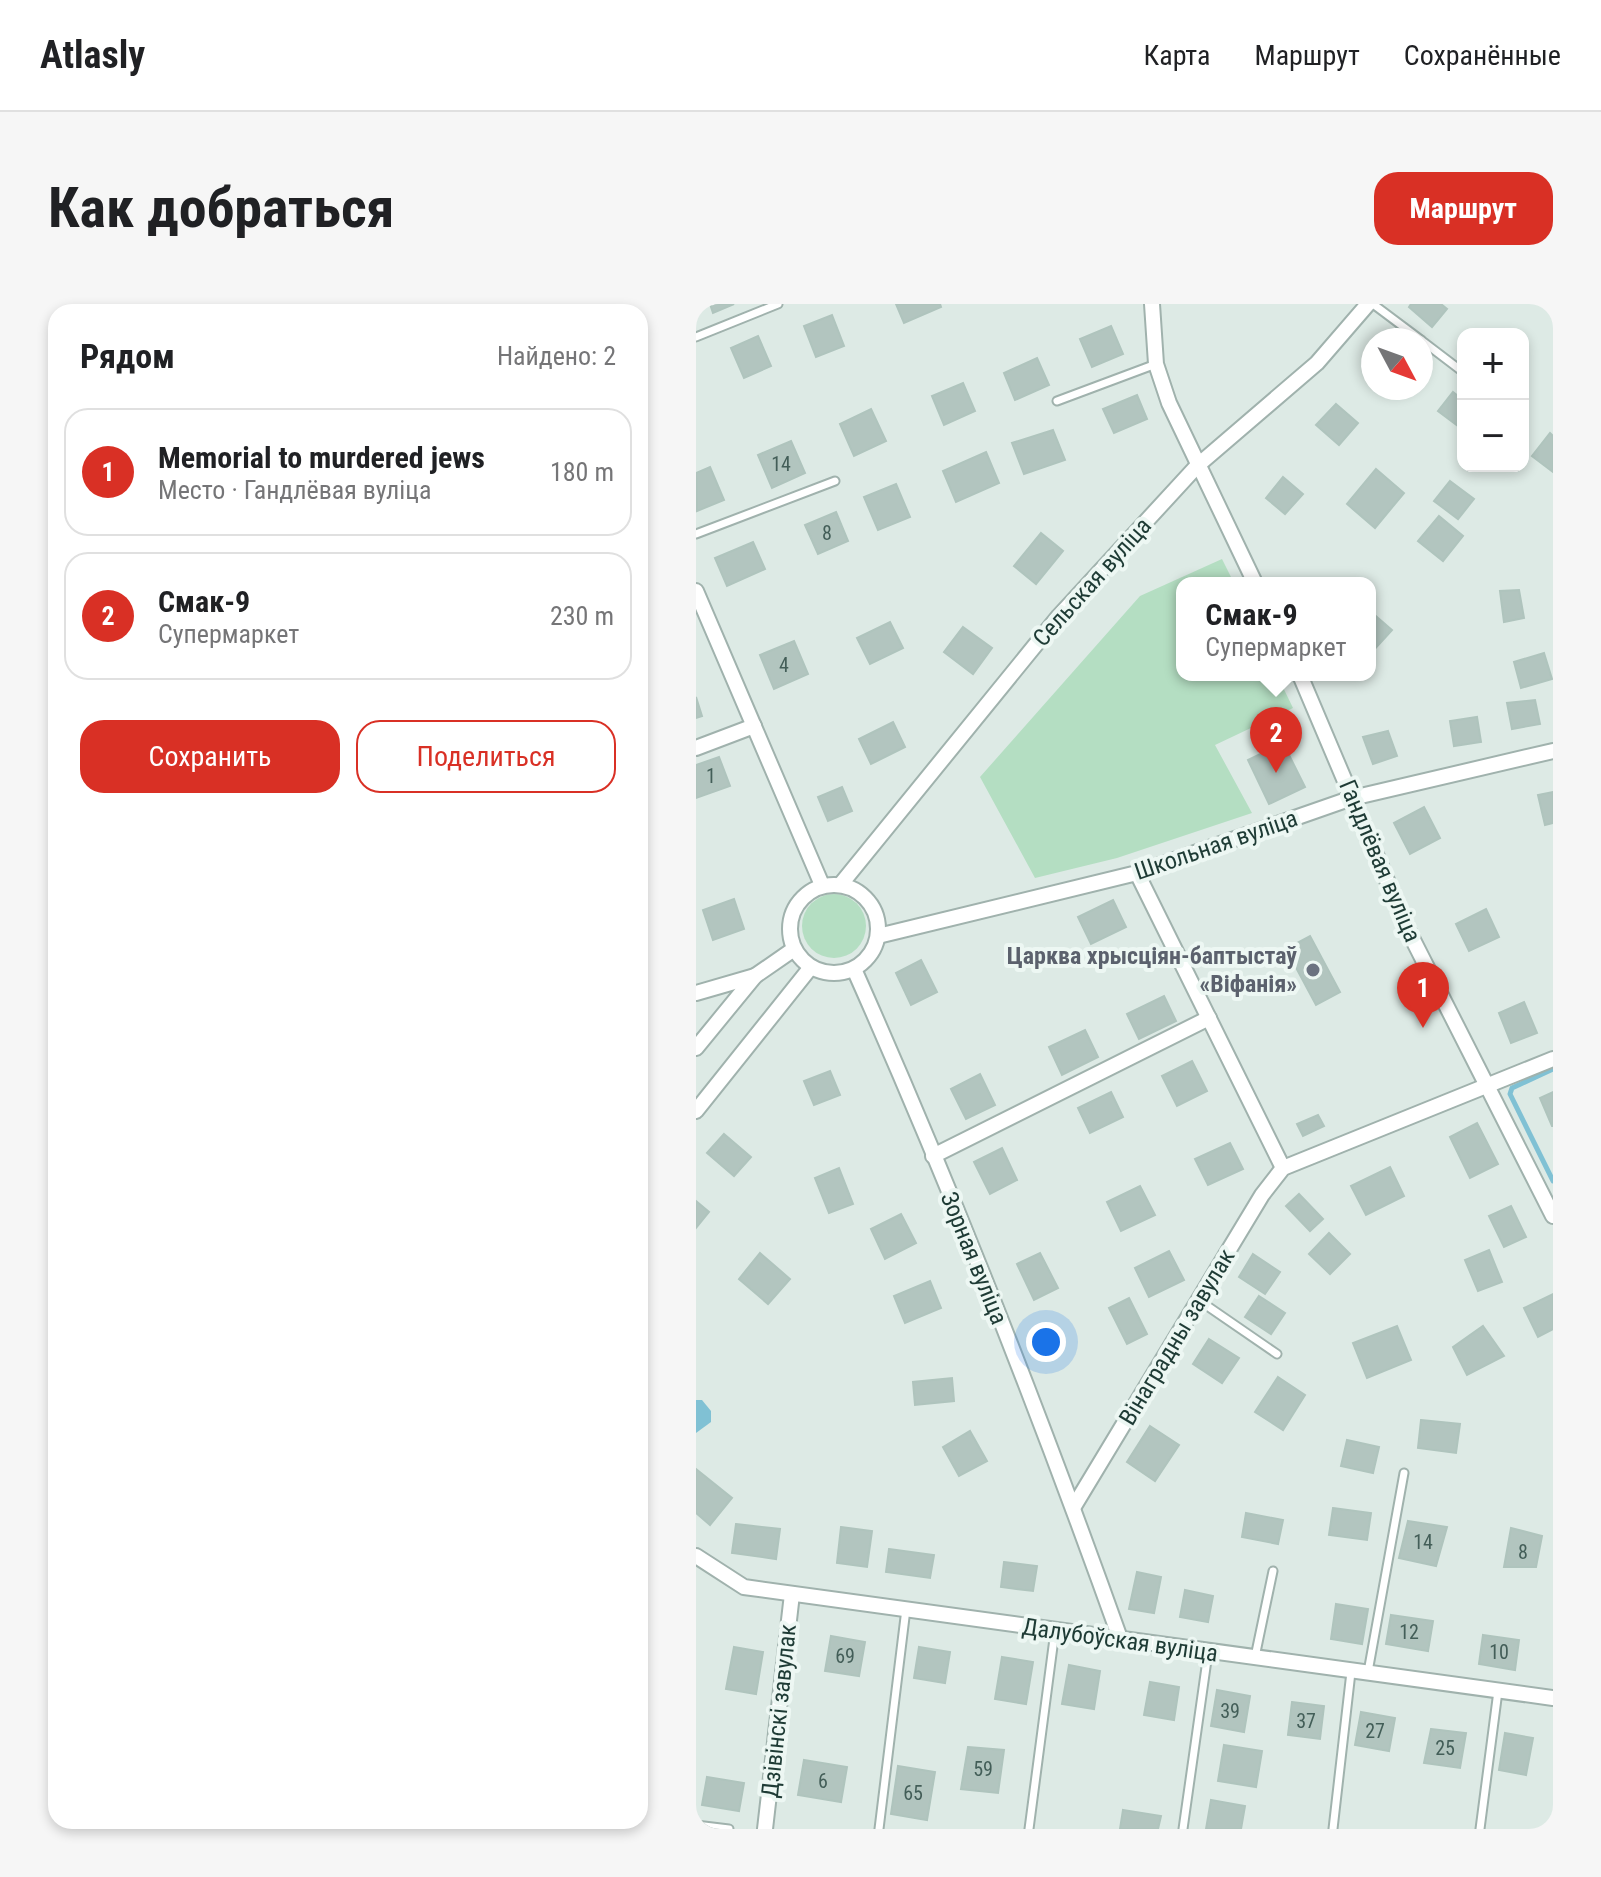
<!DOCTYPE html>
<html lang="ru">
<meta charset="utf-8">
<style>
:root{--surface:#fff;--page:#f6f6f6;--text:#202124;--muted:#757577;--line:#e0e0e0;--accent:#d93025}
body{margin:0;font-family:"Roboto Condensed",sans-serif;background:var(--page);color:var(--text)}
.controls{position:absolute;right:24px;top:24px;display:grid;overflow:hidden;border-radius:16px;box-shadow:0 4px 12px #0003}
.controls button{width:72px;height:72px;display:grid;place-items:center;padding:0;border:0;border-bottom:2px solid var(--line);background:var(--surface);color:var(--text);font:40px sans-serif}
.compass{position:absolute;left:665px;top:24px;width:72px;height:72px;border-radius:50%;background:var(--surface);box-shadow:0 4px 12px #0003;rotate:131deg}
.you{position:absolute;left:350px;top:1038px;width:28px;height:28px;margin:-20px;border:6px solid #fff;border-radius:50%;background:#1a73e8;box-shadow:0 0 0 12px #1a73e833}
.badge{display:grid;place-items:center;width:52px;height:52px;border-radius:50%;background:var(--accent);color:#fff;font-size:26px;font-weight:700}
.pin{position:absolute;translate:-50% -66px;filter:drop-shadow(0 2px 4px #0008)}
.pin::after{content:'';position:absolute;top:42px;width:28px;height:24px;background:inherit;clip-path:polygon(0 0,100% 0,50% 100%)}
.popup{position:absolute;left:480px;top:273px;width:200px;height:104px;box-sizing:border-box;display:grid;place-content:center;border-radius:16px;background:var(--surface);filter:drop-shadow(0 2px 6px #0005);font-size:26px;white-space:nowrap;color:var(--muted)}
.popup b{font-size:30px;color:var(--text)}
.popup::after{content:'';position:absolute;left:50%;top:100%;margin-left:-16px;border:16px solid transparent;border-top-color:var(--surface)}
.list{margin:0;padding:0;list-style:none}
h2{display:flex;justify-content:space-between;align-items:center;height:104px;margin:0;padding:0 32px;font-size:34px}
h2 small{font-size:26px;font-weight:400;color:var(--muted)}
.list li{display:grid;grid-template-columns:52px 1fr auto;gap:24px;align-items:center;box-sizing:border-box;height:128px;margin:0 16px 16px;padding:0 16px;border:2px solid var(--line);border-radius:24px}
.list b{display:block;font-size:30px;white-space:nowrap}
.list p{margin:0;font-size:26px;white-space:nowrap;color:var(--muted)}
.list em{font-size:26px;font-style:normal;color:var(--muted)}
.actions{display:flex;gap:16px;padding:24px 32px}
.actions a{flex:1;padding:18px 0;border:2px solid var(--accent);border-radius:24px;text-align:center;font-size:28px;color:var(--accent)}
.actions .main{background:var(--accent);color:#fff}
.map{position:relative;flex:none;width:857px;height:1525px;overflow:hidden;border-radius:24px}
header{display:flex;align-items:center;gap:48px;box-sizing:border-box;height:112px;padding:0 40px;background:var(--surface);border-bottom:2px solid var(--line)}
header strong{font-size:38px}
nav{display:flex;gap:44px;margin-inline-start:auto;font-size:28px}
.intro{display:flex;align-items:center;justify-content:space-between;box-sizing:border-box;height:192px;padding:0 48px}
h1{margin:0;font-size:56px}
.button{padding:20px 36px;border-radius:24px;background:var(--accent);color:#fff;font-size:28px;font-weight:700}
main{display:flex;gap:48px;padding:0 48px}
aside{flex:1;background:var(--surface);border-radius:24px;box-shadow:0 4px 12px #0003}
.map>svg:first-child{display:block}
.green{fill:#b4dec2}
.water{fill:#80c1d4}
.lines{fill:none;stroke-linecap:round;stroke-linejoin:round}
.stream{stroke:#80c1d4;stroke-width:5}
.building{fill:#b2c5bf;stroke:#afc4bd;stroke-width:2}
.service-casing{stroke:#a0b2ad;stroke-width:11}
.minor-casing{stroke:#a0b2ad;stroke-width:18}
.service{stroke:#fff;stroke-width:7}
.minor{stroke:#fff;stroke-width:14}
.worship-dot{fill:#6b7280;stroke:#edf7f3;stroke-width:3}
.labels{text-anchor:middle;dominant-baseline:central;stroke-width:8;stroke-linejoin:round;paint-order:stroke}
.number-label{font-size:20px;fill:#435e58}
.street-label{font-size:24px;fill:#1e3b35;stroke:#edf7f3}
.worship-label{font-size:24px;font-weight:bold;fill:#5b616d;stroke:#edf7f3;text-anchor:end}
</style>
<header>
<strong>Atlasly</strong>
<nav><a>Карта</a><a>Маршрут</a><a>Сохранённые</a></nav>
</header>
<div class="intro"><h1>Как добраться</h1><a class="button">Маршрут</a></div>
<main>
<aside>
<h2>Рядом<small>Найдено: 2</small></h2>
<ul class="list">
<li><span class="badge">1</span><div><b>Memorial to murdered jews</b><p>Место · Гандлёвая вуліца</p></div><em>180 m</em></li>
<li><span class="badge">2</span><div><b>Смак-9</b><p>Супермаркет</p></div><em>230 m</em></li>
</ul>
<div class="actions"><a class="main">Сохранить</a><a>Поделиться</a></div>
</aside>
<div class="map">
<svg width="857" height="1525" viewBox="0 0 857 1525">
<rect width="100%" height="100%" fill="#ddeae5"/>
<!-- green -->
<g class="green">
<path d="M526 255 538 279H486V371H581L597 404 519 441 556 509 421 554 339 574 284 473 444 292Z"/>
<circle cx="138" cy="622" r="32"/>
</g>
<!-- water -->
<path class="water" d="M6 1096 15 1107V1118L0 1129V1096Z"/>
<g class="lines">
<!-- stream -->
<path class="stream" d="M857 765 816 784 814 790 857 877"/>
</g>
<!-- building -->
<g class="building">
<path d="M14 0H38L17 9Z"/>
<path d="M200 0H244L245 3 208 19Z"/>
<path d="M715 0H745L751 5 736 23 713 3Z"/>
<path d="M136 11 148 42 120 53 108 22Z"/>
<path d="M415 22 427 50 396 63 384 35Z"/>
<path d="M62 32 75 62 48 74 35 44Z"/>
<path d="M341 54 353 81 319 96 308 69Z"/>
<path d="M267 79 279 107 248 121 236 92Z"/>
<path d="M757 88 767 96 766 125 742 107Z"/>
<path d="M441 91 451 115 418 129 407 105Z"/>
<path d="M640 100 662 119 643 141 620 121Z"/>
<path d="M175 105 190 137 158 152 144 120Z"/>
<path d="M357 126 369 156 328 170 316 139Z"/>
<path d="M854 129 857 132V168L836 152Z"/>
<path d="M95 137 109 169 76 184 62 151Z"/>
<path d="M290 148 303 179 260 198 247 167Z"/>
<path d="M14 163 28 196 1 207 0 169Z"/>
<path d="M680 165 708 189 679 224 651 200Z"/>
<path d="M587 173 607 190 589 210 570 194Z"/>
<path d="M754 177 778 195 762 215 738 197Z"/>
<path d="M200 180 214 213 182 226 168 193Z"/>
<path d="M140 208 152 237 122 250 109 221Z"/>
<path d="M743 212 767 232 747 257 722 237Z"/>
<path d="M345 229 367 247 340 280 318 262Z"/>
<path d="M57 238 69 265 31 282 19 254Z"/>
<path d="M823 286 828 314 808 318 804 287Z"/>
<path d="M674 307 696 326 675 349 674 348Z"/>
<path d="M194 318 207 344 174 360 161 334Z"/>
<path d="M267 323 296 344 277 370 248 348Z"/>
<path d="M98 337 112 370 78 385 64 351Z"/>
<path d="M848 349 856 375 825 384 818 358Z"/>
<path d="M0 393 6 412 0 414Z"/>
<path d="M839 396 844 420 816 425 811 399Z"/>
<path d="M781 413 785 438 758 442 754 417Z"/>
<path d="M197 418 209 443 175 460 163 435Z"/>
<path d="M692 427 701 452 677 460 667 433Z"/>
<path d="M587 439 609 483 573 500 552 456Z"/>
<path d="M23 453 34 482 0 494V461Z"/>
<path d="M146 483 156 507 132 517 122 493Z"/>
<path d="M857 488V519L849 521 842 491Z"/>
<path d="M728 503 744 534 714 550 698 519Z"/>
<path d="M38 595 48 625 17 636 7 606Z"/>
<path d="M417 596 430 623 395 640 382 613Z"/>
<path d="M790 605 803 633 773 647 760 620Z"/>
<path d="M614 632 644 688 620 701 590 645Z"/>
<path d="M225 656 241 688 215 701 200 669Z"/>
<path d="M468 692 480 717 443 735 431 710Z"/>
<path d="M828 698 841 729 815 739 803 709Z"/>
<path d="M389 726 402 753 366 771 353 743Z"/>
<path d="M496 757 511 787 481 802 466 772Z"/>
<path d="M134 767 144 791 118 801 108 777Z"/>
<path d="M284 770 299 801 270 815 255 785Z"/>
<path d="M415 788 427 813 394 829 382 804Z"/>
<path d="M857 788V822H856L844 794Z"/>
<path d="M622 811 628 822 607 832 601 820Z"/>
<path d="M781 819 802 860 774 874 754 833Z"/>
<path d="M28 830 55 853 38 872 11 849Z"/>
<path d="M534 839 547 865 512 881 499 855Z"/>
<path d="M306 844 321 876 294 890 278 858Z"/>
<path d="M694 863 708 892 670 911 655 882Z"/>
<path d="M143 864 157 900 133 909 119 874Z"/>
<path d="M444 882 459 911 425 927 411 898Z"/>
<path d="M603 890 627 915 614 927 590 902Z"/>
<path d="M0 897 13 908 0 924Z"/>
<path d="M815 902 830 933 808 943 793 912Z"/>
<path d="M205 910 220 939 189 955 175 925Z"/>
<path d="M633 929 654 950 634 970 613 950Z"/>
<path d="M793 946 806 978 782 987 769 956Z"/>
<path d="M473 947 488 976 453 993 439 964Z"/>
<path d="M64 949 94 975 72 1000 43 975Z"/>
<path d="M344 949 362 984 338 996 321 960Z"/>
<path d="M557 950 584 968 569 990 543 973Z"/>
<path d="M234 977 245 1004 209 1019 198 992Z"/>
<path d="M857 990V1025L842 1033 828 1004Z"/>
<path d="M563 992 589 1009 575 1030 549 1013Z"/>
<path d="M433 994 451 1030 431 1040 413 1004Z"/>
<path d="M701 1022 715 1056 671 1074 657 1039Z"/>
<path d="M787 1022 808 1052 771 1071 757 1043Z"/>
<path d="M513 1035 543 1054 526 1079 497 1060Z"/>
<path d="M582 1073 609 1091 587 1126 559 1108Z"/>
<path d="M256 1074 258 1097 219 1101 217 1078Z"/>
<path d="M725 1116 764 1120 760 1149 722 1144Z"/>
<path d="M454 1122 483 1141 459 1177 431 1158Z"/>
<path d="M274 1127 291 1157 263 1172 247 1143Z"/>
<path d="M651 1136 683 1143 677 1169 645 1162Z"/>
<path d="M0 1165 36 1194 14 1221 0 1209Z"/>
<path d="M637 1204 675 1209 671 1236 633 1231Z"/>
<path d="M550 1209 587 1216 582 1240 546 1233Z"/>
<path d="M712 1217 751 1223 740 1262 703 1254Z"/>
<path d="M40 1220 84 1225 80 1255 36 1249Z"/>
<path d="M145 1223 176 1227 171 1263 141 1259Z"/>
<path d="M815 1224 846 1232 840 1263H808Z"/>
<path d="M193 1245 238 1251 234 1274 190 1268Z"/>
<path d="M308 1258 341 1262 337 1287 305 1283Z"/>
<path d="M441 1268 465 1273 458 1309 433 1305Z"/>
<path d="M489 1286 517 1292 512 1318 484 1313Z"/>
<path d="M640 1300 672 1305 666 1340 635 1335Z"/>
<path d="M695 1311 737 1317 732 1347 690 1340Z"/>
<path d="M787 1331 823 1336 819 1366 783 1360Z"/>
<path d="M135 1332 169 1338 163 1372 129 1367Z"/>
<path d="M38 1343 67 1348 60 1390 30 1385Z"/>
<path d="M223 1343 254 1348 249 1379 218 1374Z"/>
<path d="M306 1353 337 1358 330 1400 299 1395Z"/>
<path d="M373 1361 404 1367 398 1405 366 1400Z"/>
<path d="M454 1378 483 1383 478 1416 448 1411Z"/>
<path d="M521 1386 554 1392 548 1428 515 1422Z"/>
<path d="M596 1398 628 1402 624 1435 592 1431Z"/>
<path d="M665 1408 699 1414 693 1447 659 1441Z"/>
<path d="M735 1425 770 1429 764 1464 728 1459Z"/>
<path d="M809 1429 837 1434 830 1471 803 1466Z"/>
<path d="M528 1441 566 1447 560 1483 522 1477Z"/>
<path d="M272 1443 308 1446 302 1489 265 1485Z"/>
<path d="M108 1456 151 1463 145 1498 102 1491Z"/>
<path d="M202 1462 239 1468 231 1516 195 1510Z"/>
<path d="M11 1473 48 1479 43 1507 6 1501Z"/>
<path d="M515 1496 549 1502 545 1525H510Z"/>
<path d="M427 1506 465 1512 462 1525H424Z"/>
</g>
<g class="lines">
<!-- service casing -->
<g class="service-casing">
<g id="service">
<path d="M677 0 725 36"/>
<path d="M0 33 82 0"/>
<path d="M725 36 767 68"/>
<path d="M361 97 460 60"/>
<path d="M0 230 139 177"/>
<path d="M504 997 581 1050"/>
<path d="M559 1353 577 1267"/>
<path d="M672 1368 708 1169"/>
<path d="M0 1521 33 1525"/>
<path d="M183 1525 210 1305"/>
<path d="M333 1525 359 1327"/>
<path d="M487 1525 512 1349"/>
<path d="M637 1525 655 1368"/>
<path d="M784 1525 802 1387"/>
</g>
</g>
<!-- minor casing -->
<g class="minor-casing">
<g id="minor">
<path d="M456 0 460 60 473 99 559 279"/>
<path d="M0 287 126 581"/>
<path d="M604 371 712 626 857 912"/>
<path d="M0 444 58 422"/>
<path d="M441 569 587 864"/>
<path d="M145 580 363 312 501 162 621 59 672 0"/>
<circle cx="138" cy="625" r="44"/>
<path d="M182 632 441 569 656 494 857 447"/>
<path d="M158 665C256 885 344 1110 425 1337"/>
<path d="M0 689 59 672"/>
<path d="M0 744 59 672 98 645"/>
<path d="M0 807 115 663"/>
<path d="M237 852 513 714"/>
<path d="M377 1204 566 891 587 864 857 755"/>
<path d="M0 1252 48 1283 857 1394"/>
<path d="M69 1525 96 1290"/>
</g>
</g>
<!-- service -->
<use href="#service" class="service"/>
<!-- minor -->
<use href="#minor" class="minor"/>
</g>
<!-- markers -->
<circle class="worship-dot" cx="617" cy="666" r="8"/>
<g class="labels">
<!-- number labels -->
<g class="number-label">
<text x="85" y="160">14</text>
<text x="131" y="229">8</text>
<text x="88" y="361">4</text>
<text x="15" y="472">1</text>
<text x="727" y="1238">14</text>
<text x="827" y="1248">8</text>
<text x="713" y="1328">12</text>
<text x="803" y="1348">10</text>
<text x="149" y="1352">69</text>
<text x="534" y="1407">39</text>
<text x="610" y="1417">37</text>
<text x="679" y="1427">27</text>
<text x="749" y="1444">25</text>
<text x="287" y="1465">59</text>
<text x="127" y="1477">6</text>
<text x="217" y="1489">65</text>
</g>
<!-- street labels -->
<g class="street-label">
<text transform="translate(396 278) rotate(-48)">Сельская вуліца</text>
<text transform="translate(520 541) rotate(-19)">Школьная вуліца</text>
<text transform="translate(684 557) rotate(67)">Гандлёвая вуліца</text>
<text transform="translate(278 954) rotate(68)">Зорная вуліца</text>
<text transform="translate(481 1033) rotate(-59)">Вінаградны завулак</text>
<text transform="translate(424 1336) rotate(8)">Далубоўская вуліца</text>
<text transform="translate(83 1407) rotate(-84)">Дзівінскі завулак</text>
</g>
<!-- worship labels -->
<g class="worship-label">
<text x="601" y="652">Царква хрысціян-баптыстаў<tspan x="601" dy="28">«Віфанія»</tspan></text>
</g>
</g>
</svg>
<div class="controls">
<button>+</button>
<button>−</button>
</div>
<svg class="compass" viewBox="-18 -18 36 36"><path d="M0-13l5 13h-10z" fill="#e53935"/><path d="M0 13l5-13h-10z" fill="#757577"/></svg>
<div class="you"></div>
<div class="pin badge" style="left:727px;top:724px">1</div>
<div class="pin badge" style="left:580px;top:469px">2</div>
<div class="popup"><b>Смак-9</b>Супермаркет</div>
</div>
</main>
